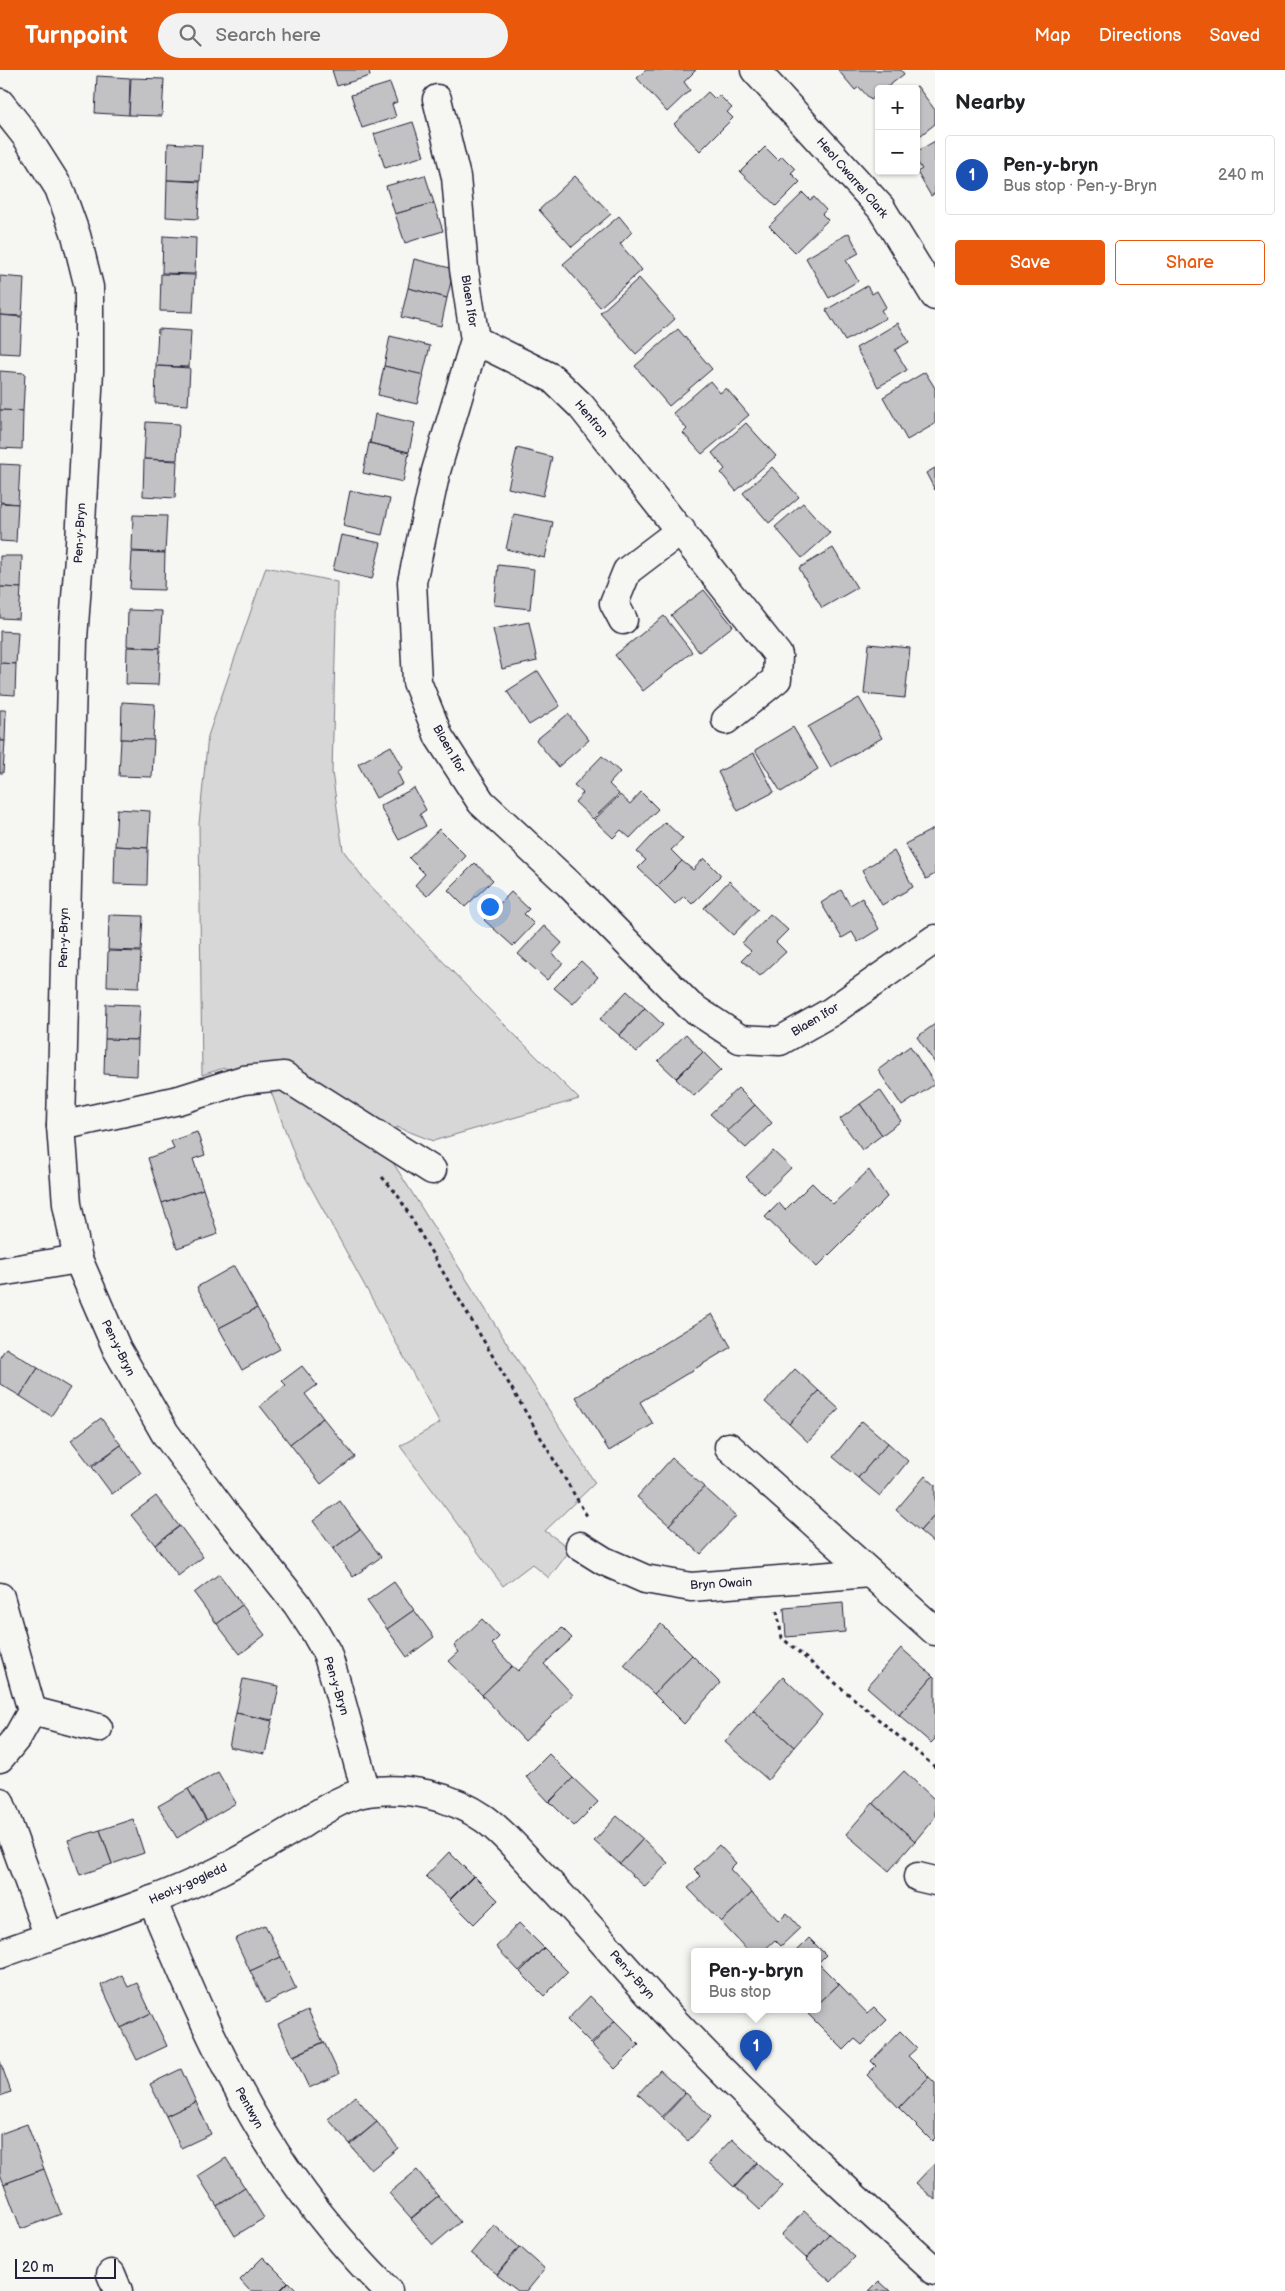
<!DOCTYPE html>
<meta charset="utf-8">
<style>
:root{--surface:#fff;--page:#f2f2f2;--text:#202124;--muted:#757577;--line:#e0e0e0;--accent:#ea580c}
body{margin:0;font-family:"Balsamiq Sans",sans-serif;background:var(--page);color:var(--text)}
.controls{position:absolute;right:15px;top:15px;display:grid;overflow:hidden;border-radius:5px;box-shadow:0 1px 4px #0004}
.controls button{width:45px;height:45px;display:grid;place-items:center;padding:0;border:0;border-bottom:1px solid var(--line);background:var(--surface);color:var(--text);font:25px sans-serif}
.scale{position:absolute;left:15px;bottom:12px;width:101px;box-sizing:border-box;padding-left:5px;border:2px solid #22223b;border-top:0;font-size:14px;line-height:18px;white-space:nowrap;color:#22223b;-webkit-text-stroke:4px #f6f6f2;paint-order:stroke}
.you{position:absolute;left:489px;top:836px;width:18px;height:18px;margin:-12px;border:4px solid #fff;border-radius:50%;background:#1a73e8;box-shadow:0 0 0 8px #1a73e833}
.badge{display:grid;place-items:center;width:32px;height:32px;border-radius:50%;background:var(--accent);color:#fff;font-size:16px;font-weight:700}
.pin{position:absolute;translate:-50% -41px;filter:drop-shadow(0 1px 2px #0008)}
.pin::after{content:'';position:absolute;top:26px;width:18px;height:15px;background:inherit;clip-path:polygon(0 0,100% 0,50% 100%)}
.popup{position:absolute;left:691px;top:1878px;width:130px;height:65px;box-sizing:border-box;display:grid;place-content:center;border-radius:5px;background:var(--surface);filter:drop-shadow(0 1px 4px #0005);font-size:16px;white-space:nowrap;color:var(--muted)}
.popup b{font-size:19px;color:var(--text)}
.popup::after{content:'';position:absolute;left:50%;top:100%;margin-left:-10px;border:10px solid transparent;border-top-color:var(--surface)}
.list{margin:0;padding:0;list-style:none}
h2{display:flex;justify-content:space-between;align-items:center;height:65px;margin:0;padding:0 20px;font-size:21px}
h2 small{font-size:16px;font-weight:400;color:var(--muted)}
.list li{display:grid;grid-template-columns:32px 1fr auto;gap:15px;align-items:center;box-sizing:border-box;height:80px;margin:0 10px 10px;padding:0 10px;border:1px solid var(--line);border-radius:5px}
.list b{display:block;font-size:19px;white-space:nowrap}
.list p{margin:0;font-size:16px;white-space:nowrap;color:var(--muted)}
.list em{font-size:16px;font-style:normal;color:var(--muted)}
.actions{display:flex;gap:10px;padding:15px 20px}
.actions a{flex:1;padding:11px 0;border:1px solid var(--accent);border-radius:5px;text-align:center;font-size:18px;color:var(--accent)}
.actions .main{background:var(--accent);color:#fff}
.icon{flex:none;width:28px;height:28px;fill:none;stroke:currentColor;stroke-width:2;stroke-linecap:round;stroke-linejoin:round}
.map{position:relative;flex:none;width:935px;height:2221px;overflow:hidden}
header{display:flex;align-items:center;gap:30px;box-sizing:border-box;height:70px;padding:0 25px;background:var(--accent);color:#fff}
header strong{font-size:24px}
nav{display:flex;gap:28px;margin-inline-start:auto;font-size:18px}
.search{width:350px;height:45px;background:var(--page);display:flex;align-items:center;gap:12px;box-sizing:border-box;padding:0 18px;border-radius:28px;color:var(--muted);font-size:19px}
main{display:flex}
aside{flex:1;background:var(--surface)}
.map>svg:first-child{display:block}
.green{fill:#d7d7d7;stroke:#7c7c89}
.building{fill:#c2c2c4;stroke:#22223b}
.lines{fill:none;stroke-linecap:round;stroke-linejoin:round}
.minor-casing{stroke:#22223b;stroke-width:31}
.path{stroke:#22223b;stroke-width:3;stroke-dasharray:4 4;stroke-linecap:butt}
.minor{stroke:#f6f6f2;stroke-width:28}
.labels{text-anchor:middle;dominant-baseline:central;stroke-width:4;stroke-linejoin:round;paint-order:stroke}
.street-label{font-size:12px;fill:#22223b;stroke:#f6f6f2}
</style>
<header>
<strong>Turnpoint</strong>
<div class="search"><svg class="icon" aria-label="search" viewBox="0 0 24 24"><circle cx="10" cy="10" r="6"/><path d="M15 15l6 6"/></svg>Search here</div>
<nav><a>Map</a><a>Directions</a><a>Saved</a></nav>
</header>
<main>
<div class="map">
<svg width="935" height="2221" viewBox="0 0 935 2221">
<rect width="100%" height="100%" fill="#f6f6f2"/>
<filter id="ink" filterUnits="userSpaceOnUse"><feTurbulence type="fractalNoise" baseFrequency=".02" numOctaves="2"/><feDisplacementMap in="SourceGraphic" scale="10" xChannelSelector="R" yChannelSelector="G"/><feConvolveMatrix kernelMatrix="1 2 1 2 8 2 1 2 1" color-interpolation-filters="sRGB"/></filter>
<g filter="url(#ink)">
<!-- green -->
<path class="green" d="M266 497 337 512 332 702 343 780 364 809 474 924 579 1029 433 1071 397 1057 379 1083 392 1091 595 1413 545 1461 571 1479 549 1508 532 1494 503 1516 400 1376 440 1353 297 1092 264 1003 224 998 202 1005 199 754 208 666Z"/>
<!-- building -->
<g class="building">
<path d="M332 0H369L370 6 337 16Z"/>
<path d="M646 0H696L684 12 690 20 667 42 637 8Z"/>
<path d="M838 0H901L904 4 885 19H879V24L871 30 859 17 855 20Z"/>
<path d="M97 6 130 8 129 45 95 43Z"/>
<path d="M131 8 164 9 162 46 129 45Z"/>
<path d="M390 13 397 32 392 34 396 47 362 58 351 25Z"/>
<path d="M917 16 935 40V54L916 69V19H913Z"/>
<path d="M708 22 715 29 719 25 732 38 727 42 733 48 700 81 674 54Z"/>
<path d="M413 52 424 86 385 98 374 64Z"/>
<path d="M935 71V123L931 126 917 102 922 99 916 90V82Z"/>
<path d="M168 73 202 75 200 111 167 110Z"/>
<path d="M765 77 778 90 782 86 795 99 791 103 800 112 776 136 740 102Z"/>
<path d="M425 105 434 133 395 144 386 116Z"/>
<path d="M575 106 611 144 572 177 539 140Z"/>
<path d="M167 110 200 112 198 149 166 147Z"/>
<path d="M803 123 810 130 814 127 826 140 822 144 828 150 795 182 769 156Z"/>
<path d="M434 133 443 161 405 173 395 144Z"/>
<path d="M619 146 632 162 620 174 642 200 600 237 563 194Z"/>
<path d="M849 163 859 183 846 190 858 211 829 228 806 188Z"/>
<path d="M163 166 196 168 195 204 162 203Z"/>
<path d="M414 189 454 199 447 228 408 218Z"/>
<path d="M161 204 195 205 193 242 160 241Z"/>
<path d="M0 206 24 208 22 246 0 245Z"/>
<path d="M639 208 675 249 636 284 600 243Z"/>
<path d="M867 216 872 224 877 221 886 237 881 240 886 248 845 271 826 240Z"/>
<path d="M408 218 447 228 441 256 401 247Z"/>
<path d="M0 245 22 247 20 284 0 283Z"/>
<path d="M898 253 909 272 895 280 907 300 878 317 856 278Z"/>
<path d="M158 259 191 261 189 297 156 296Z"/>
<path d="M678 259 712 299 669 336 635 296Z"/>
<path d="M390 266 430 276 423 305 384 296Z"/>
<path d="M156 296 190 298 188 335 155 333Z"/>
<path d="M384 296 424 305 417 334 378 325Z"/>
<path d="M0 301 25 303 23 341 0 340Z"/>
<path d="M925 302 935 318V354L907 370 883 327Z"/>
<path d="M710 311 720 323 726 318 749 345 702 384 683 363 687 359 673 343Z"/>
<path d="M0 340 23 341 22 379 0 378Z"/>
<path d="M375 344 415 353 409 382 370 373Z"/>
<path d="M146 352 179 354 177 390 144 389Z"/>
<path d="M746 353 776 386 736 421 721 403 725 399 712 383Z"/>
<path d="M369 373 409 383 403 412 363 403Z"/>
<path d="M517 378 552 387 543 426 508 418Z"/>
<path d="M144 389 177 391 175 428 143 426Z"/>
<path d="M0 394 20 395 18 434 0 432Z"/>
<path d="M772 397 799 427 769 453 743 423Z"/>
<path d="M935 398V420L926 403Z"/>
<path d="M350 421 390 429 382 465 343 456Z"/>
<path d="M0 433 18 434 16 472 0 471Z"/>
<path d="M803 433 830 463 802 488 775 457Z"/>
<path d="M514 444 553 452 545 488 506 479Z"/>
<path d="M133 445 167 446 165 483 132 481Z"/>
<path d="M341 465 381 473 372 509 333 500Z"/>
<path d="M833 478 857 518 822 538 799 498Z"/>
<path d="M132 482 165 483 164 520 130 519Z"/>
<path d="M0 486H22L21 518 0 517Z"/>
<path d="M498 495 534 499 530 539 494 535Z"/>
<path d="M0 517 21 518 19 549 0 548Z"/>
<path d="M704 520 733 556 699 582 671 545Z"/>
<path d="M128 540 162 541 160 578 127 576Z"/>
<path d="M664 546 692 582 643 621 615 585Z"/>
<path d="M529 552 537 591 502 599 493 559Z"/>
<path d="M0 561 18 562 16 594 0 593Z"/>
<path d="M869 574 910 578 905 628 864 624Z"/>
<path d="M127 577 160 578 158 615 126 614Z"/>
<path d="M0 593 16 594 15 625 0 624Z"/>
<path d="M538 601 560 636 529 655 507 621Z"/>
<path d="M859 628 882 668 831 697 808 657Z"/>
<path d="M122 632 155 634 153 671 121 669Z"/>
<path d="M0 640H6L5 671H0Z"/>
<path d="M568 644 589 670 558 697 536 670Z"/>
<path d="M793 657 818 699 781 722 755 680Z"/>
<path d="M121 669 154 670 152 707 119 706Z"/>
<path d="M0 671H5L3 703H0Z"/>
<path d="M391 676 403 698 397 702 403 714 376 728 358 694Z"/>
<path d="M754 683 774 722 738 741 718 702Z"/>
<path d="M602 686 620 702 609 714 619 724 593 749 575 732 583 723 574 715Z"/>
<path d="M414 718 426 740 420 744 426 756 399 770 380 736Z"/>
<path d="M641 722 658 739 630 768 621 760 613 768 594 750 620 725 630 734Z"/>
<path d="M117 739 150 741 148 778 115 776Z"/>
<path d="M665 752 683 769 671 780 682 791 657 816 638 798 646 790 637 782Z"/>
<path d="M935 758V804L926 809 905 774Z"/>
<path d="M439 759 466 786 427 826 415 815 425 804 409 788Z"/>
<path d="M115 776 148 778 147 815 114 814Z"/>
<path d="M894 781 913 817 882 835 862 800Z"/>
<path d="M704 788 721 805 692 834 684 826 675 834 657 816 682 791 693 800Z"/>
<path d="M475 793 493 810 465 837 448 820Z"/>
<path d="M729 811 758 839 733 865 704 838Z"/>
<path d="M841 820 850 835 862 828 879 859 858 872 852 862 842 868 821 833Z"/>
<path d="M511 822 529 839 524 844 534 854 513 876 484 850Z"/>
<path d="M770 844 788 860 776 872 786 882 760 906 742 890 751 881 742 873Z"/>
<path d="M109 845 143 846 141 881 108 880Z"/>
<path d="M544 856 562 873 552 884 563 893 547 910 518 884Z"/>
<path d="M108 881 141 882 139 917 107 916Z"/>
<path d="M581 891 598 907 573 934 554 918Z"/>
<path d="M627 921 645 938 619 965 600 949Z"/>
<path d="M106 934 140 935 138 970 105 969Z"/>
<path d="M645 938 663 955 637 982 619 966Z"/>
<path d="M935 954V993L917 967Z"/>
<path d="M686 964 703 982 676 1008 658 991Z"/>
<path d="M105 969 138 970 137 1006 104 1004Z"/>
<path d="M910 976 935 1014 902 1036 878 1000Z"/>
<path d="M703 982 721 1000 694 1026 676 1009Z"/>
<path d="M738 1018 755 1035 728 1061 710 1044Z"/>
<path d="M880 1020 901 1051 882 1065 860 1034Z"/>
<path d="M860 1034 882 1065 862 1080 840 1049Z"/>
<path d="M755 1035 772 1053 746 1078 727 1061Z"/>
<path d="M197 1062 205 1085 193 1089 203 1119 162 1133 148 1088 174 1079 171 1071Z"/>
<path d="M773 1081 791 1098 764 1124 746 1107Z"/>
<path d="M869 1100 887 1127 817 1197 765 1147 779 1133 785 1140 812 1113 833 1134Z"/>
<path d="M203 1119 218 1164 177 1178 162 1133Z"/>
<path d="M234 1196 257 1238 219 1258 197 1217Z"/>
<path d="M257 1238 280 1279 242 1300 219 1258Z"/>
<path d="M712 1244 731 1277 640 1332 653 1354 609 1381 576 1327Z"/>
<path d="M6 1278 38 1298 20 1326 0 1314V1287Z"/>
<path d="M302 1296 317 1315 305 1324 323 1348 290 1374 260 1336 286 1315 282 1311Z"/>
<path d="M38 1298 70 1318 51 1346 20 1326Z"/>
<path d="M795 1299 819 1321 789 1354 765 1332Z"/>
<path d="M819 1321 839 1339 808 1372 789 1354Z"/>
<path d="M101 1348 121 1375 91 1396 71 1370Z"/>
<path d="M323 1348 355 1387 321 1414 290 1374Z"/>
<path d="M862 1351 888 1373 858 1408 833 1387Z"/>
<path d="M888 1373 908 1391 880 1426 858 1408Z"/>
<path d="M121 1375 141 1403 112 1424 92 1397Z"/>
<path d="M672 1388 704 1417 669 1455 637 1427Z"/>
<path d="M925 1406 935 1415V1444L920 1461 896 1440Z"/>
<path d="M704 1417 736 1446 701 1484 669 1455Z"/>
<path d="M156 1426 179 1456 155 1475 131 1445Z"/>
<path d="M340 1431 360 1459 333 1479 313 1451Z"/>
<path d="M935 1444V1474L920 1461Z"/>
<path d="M180 1456 203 1487 178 1506 155 1475Z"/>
<path d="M360 1459 381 1487 353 1507 333 1479Z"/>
<path d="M219 1504 242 1535 217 1554 194 1523Z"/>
<path d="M394 1512 414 1540 387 1559 367 1531Z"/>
<path d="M843 1533 845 1562 786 1567 784 1538Z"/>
<path d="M242 1535 265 1565 240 1584 217 1554Z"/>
<path d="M414 1540 434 1567 407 1587 387 1559Z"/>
<path d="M482 1549 499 1567 492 1574 512 1596 482 1625 449 1591 459 1582 454 1576Z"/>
<path d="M661 1554 692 1585 654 1624 624 1595Z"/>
<path d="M562 1558 572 1568 544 1594 573 1625 525 1671 482 1625 512 1596 518 1601Z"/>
<path d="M901 1578 933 1606 899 1645 867 1617Z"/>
<path d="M692 1585 720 1613 684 1654 654 1624Z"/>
<path d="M933 1606 935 1608V1669L931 1673 899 1645Z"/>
<path d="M783 1607 822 1645 794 1677 753 1640Z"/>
<path d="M243 1609 279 1616 272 1650 236 1643Z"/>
<path d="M753 1640 794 1677 768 1710 725 1672Z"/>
<path d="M236 1643 272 1651 265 1684 229 1677Z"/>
<path d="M549 1684 573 1708 549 1732 526 1707Z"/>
<path d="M904 1701 935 1730V1747L915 1771 873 1733Z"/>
<path d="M218 1702 236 1733 207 1750 188 1719Z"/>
<path d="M573 1708 598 1732 574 1756 550 1732Z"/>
<path d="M188 1719 206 1750 177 1768 158 1736Z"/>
<path d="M873 1733 915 1771 889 1801 846 1764Z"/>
<path d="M617 1746 643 1769 620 1794 594 1771Z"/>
<path d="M133 1749 144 1783 112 1794 100 1760Z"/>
<path d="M100 1760 112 1794 80 1805 68 1770Z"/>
<path d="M643 1769 668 1793 645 1817 620 1794Z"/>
<path d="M719 1775 736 1793 730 1799 752 1823 721 1852 688 1818 701 1806 694 1799Z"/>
<path d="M449 1782 473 1806 450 1829 426 1806Z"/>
<path d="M474 1806 498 1830 474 1854 450 1830Z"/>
<path d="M752 1823 779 1851 787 1843 800 1858 781 1876 775 1870 762 1882H749L721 1852Z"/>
<path d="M519 1853 544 1878 519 1901 496 1877Z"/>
<path d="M265 1855 281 1887 250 1901 235 1869Z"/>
<path d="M809 1868 826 1885 818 1893 839 1914 817 1935V1882H795Z"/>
<path d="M544 1878 568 1902 544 1926 520 1902Z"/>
<path d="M281 1887 296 1919 266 1933 250 1901Z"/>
<path d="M122 1905 128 1917 137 1913 151 1943 121 1958 101 1915Z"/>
<path d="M839 1914 867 1943 874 1937 887 1950 862 1975 855 1969 844 1980 808 1944 813 1940H817V1935Z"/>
<path d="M590 1926 615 1951 591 1974 567 1950Z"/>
<path d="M308 1940 323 1972 293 1986 278 1954Z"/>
<path d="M151 1943 167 1976 137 1990 121 1958Z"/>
<path d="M615 1951 639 1975 615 1999 592 1975Z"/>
<path d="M900 1961 917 1978 908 1986 929 2007 899 2038 867 2005 876 1996 871 1991Z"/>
<path d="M324 1972 339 2004 309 2018 294 1986Z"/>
<path d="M0 1991 11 2022 0 2026Z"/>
<path d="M181 1999 196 2032 166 2046 150 2014Z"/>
<path d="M660 2000 685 2023 662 2047 638 2024Z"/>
<path d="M929 2007 935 2013V2068L932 2071 899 2038Z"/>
<path d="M686 2023 711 2047 688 2071 663 2048Z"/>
<path d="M355 2026 377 2052 350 2074 328 2049Z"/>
<path d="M196 2032 211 2064 181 2078 166 2046Z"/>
<path d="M377 2052 398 2078 371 2100 350 2075Z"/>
<path d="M27 2054 44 2099 4 2114 0 2104V2064Z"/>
<path d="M732 2069 757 2092 734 2117 709 2093Z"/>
<path d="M226 2088 245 2118 217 2136 198 2106Z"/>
<path d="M757 2093 783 2116 760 2140 735 2117Z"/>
<path d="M935 2093V2130L916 2113Z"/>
<path d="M44 2099 61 2144 21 2159 4 2114Z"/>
<path d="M417 2100 438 2126 411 2148 389 2123Z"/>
<path d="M245 2118 264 2148 235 2166 217 2136Z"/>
<path d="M438 2126 460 2152 433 2175 411 2149Z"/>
<path d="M804 2141 829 2164 806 2188 781 2165Z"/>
<path d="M494 2155 519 2177 497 2204 471 2183Z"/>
<path d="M829 2164 855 2187 831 2212 806 2189Z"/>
<path d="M520 2177 545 2199 527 2221H518L497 2205Z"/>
<path d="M263 2187 288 2212 279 2221H250L240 2210Z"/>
<path d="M879 2211 890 2221H869Z"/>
<path d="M289 2212 298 2221H280Z"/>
</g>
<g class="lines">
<!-- minor casing -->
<g class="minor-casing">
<g id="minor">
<path d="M755 0 881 138 935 226"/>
<path d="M437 29 456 107 464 199 475 270 436 401 412 512 417 612 439 667 481 732 569 814 690 936 740 969 780 971 831 942 935 869"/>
<path d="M0 33 26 66 59 118 76 165 89 217V301L80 473 73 569 61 1056 67 1134 78 1189 117 1279 165 1363 227 1446 297 1534 314 1560 327 1583 336 1612 366 1722"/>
<path d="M475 270 552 308 581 336 778 585 777 609 726 650"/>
<path d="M623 550 614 533 627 501 681 460"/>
<path d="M61 1056 179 1030 243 1010 284 1006 432 1100"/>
<path d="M0 1202 78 1189"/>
<path d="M729 1377 935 1561"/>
<path d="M580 1476 604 1491 645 1509 691 1517 870 1503"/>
<path d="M0 1527 32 1641 18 1666 0 1688"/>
<path d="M32 1641 98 1658"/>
<path d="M0 1732 49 1867"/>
<path d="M918 1807 935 1811"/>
<path d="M152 1830C185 1909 219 1990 263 2063 298 2121 340 2173 388 2221"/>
<path d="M0 1884C73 1857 149 1836 219 1801 247 1787 273 1771 300 1755 321 1742 343 1726 368 1722 408 1716 452 1726 485 1749 504 1763 520 1782 535 1798 583 1847 626 1900 673 1950 756 2038 846 2120 935 2201"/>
<path d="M111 2204 118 2221"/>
</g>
</g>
<!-- path -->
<g class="path">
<path d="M382 1107 397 1124 587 1446"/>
<path d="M777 1541 782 1568 935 1697"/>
</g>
<!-- minor -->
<use href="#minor" class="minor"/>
</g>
</g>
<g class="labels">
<!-- street labels -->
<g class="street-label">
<text transform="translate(852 108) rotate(49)">Heol Cwarrel Clark</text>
<text transform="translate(469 231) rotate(81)">Blaen Ifor</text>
<text transform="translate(591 349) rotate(50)">Henfron</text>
<text transform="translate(80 463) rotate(-87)">Pen-y-Bryn</text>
<text transform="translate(449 679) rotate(60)">Blaen Ifor</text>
<text transform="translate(64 868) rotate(-89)">Pen-y-Bryn</text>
<text transform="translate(815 950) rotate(-31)">Blaen Ifor</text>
<text transform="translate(118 1278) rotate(64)">Pen-y-Bryn</text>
<text transform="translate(721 1514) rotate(-3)">Bryn Owain</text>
<text transform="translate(336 1616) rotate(73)">Pen-y-Bryn</text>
<text transform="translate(188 1814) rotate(-24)">Heol-y-gogledd</text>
<text transform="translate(632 1905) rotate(48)">Pen-y-Bryn</text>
<text transform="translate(249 2038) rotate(61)">Pentwyn</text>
</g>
</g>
</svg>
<div class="controls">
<button>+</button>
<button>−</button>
</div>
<div class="scale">20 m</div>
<div class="you"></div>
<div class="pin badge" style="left:756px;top:2001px;background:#1a4fb4">1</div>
<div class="popup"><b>Pen-y-bryn</b>Bus stop</div>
</div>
<aside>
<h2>Nearby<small></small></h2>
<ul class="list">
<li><span class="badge" style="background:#1a4fb4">1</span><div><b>Pen-y-bryn</b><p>Bus stop · Pen-y-Bryn</p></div><em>240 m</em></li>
</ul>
<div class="actions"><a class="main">Save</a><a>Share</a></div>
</aside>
</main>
